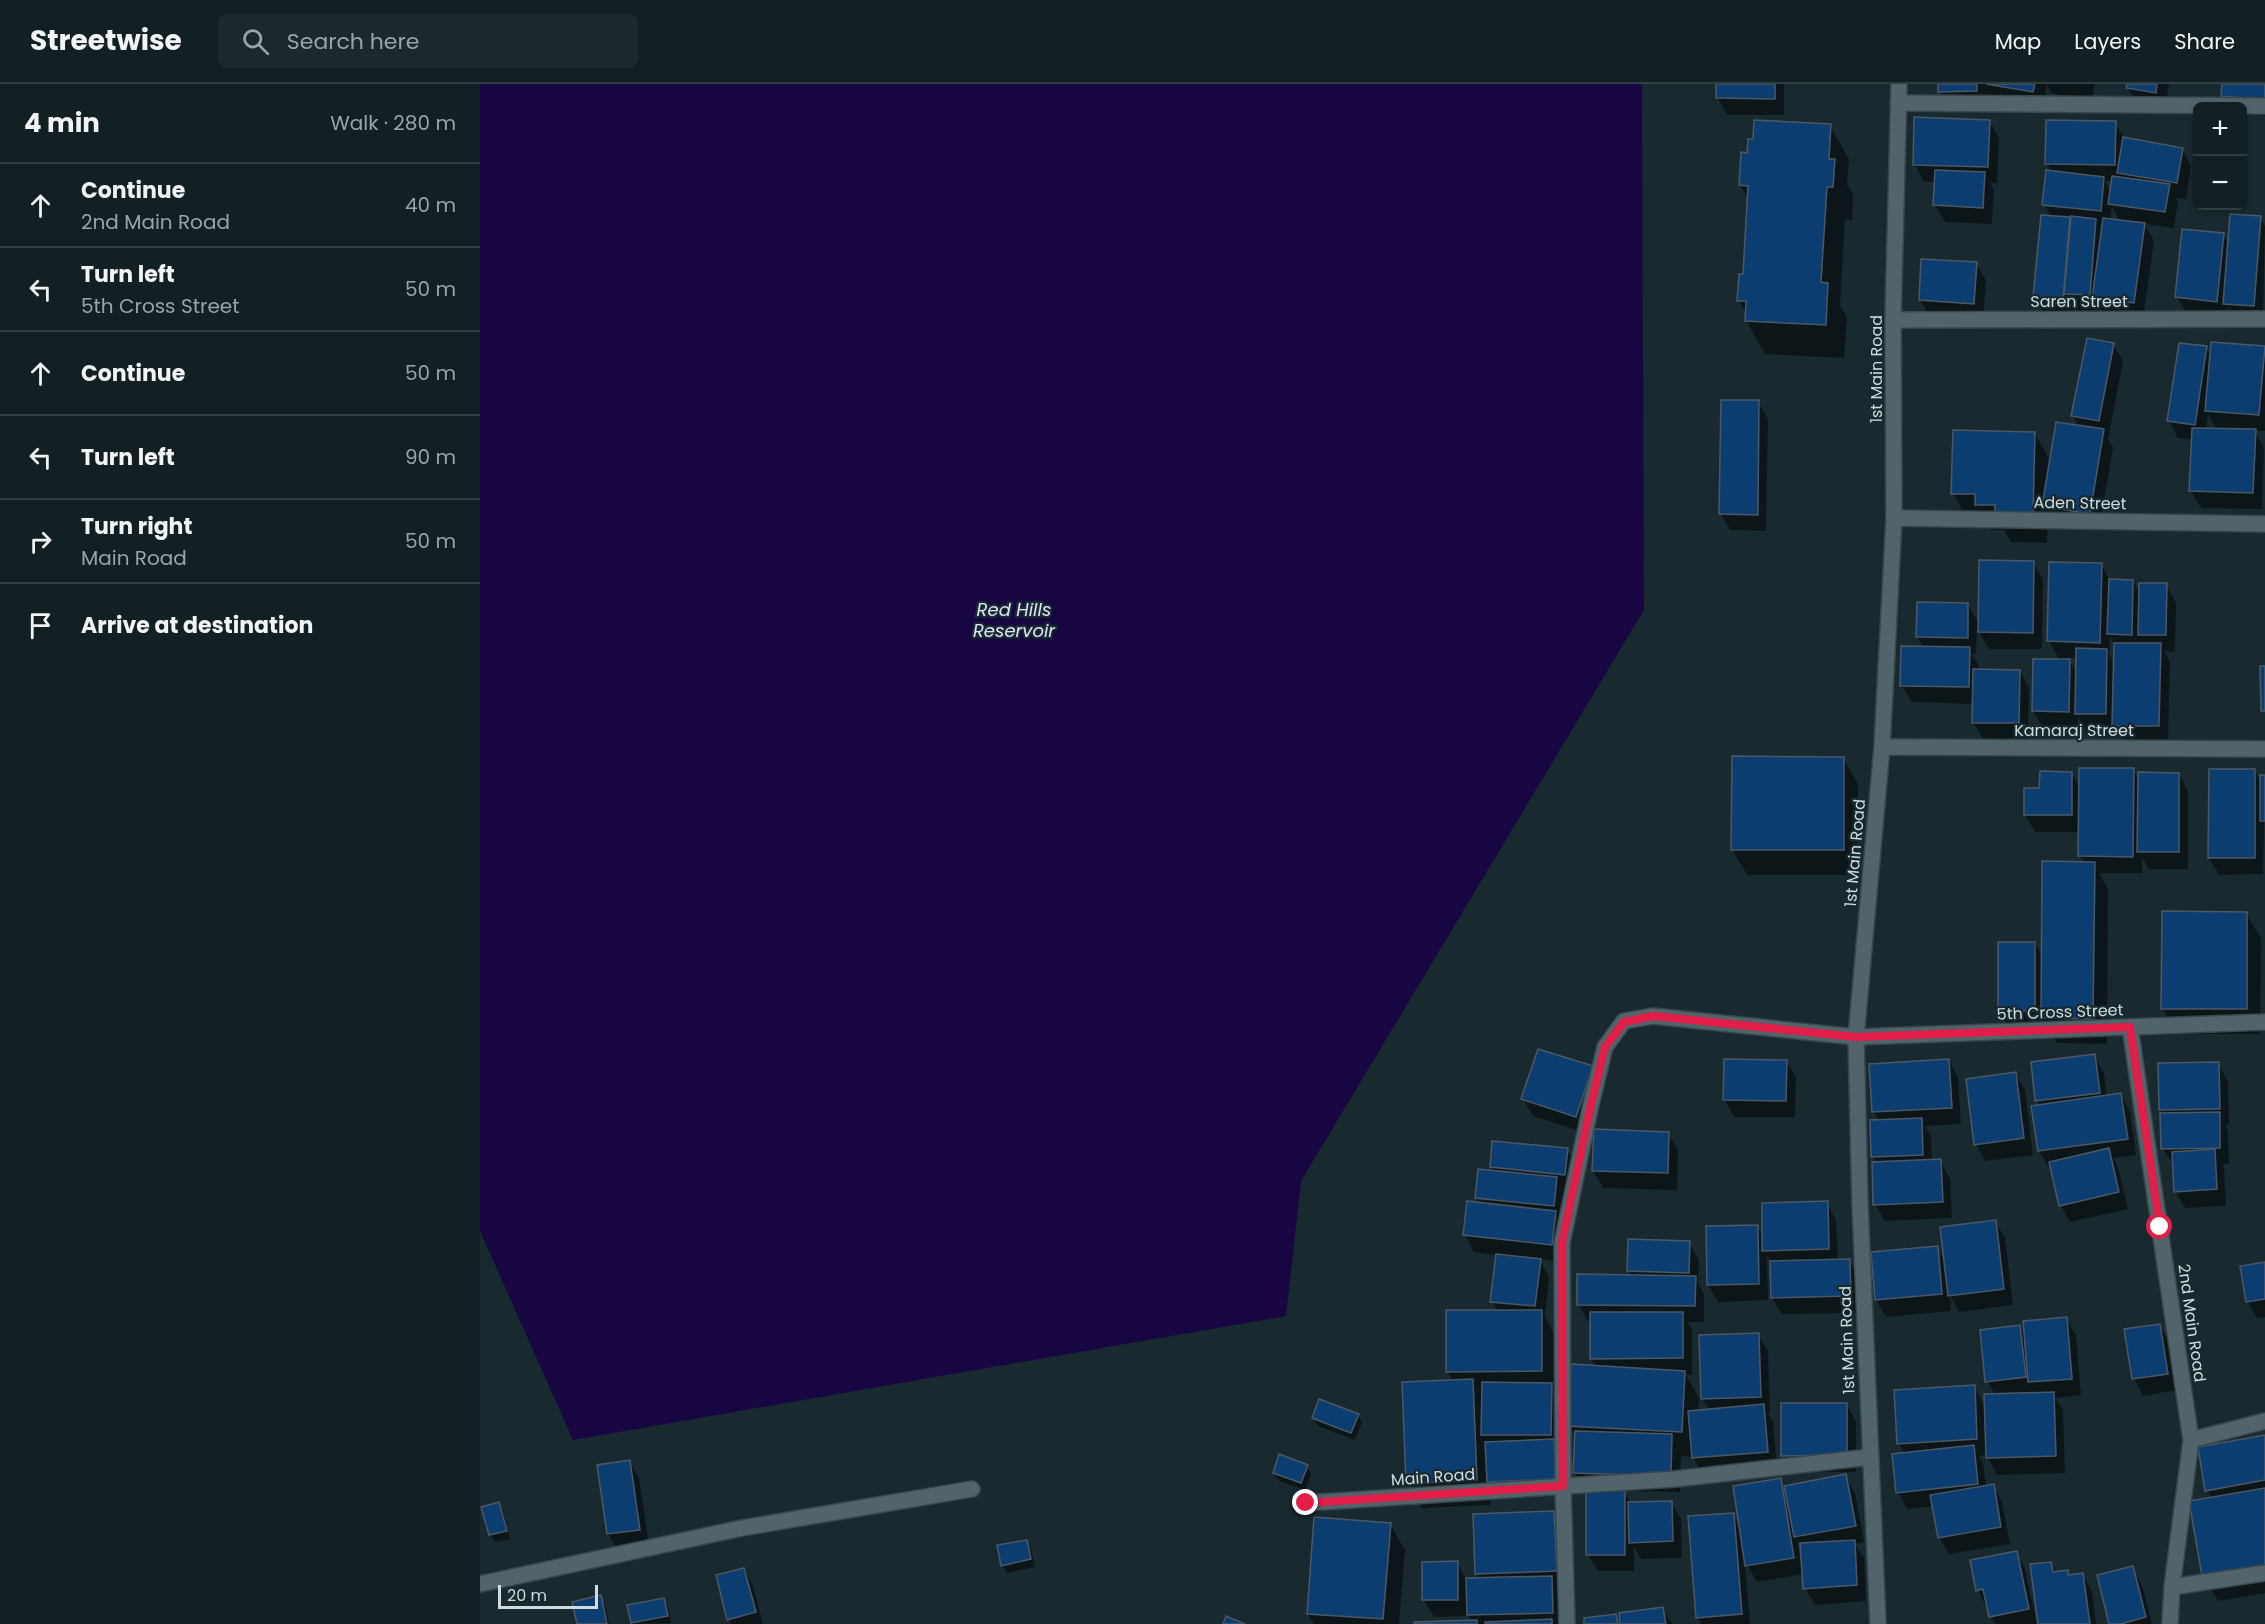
<!DOCTYPE html>
<meta charset="utf-8">
<style>
:root{--surface:#122024;--page:#1b282c;--text:#f1f3f6;--muted:#9ca3a6;--line:#313e41}
body{margin:0;font-family:Poppins,sans-serif;background:var(--page);color:var(--text)}
.controls{position:absolute;right:18px;top:18px;display:grid;overflow:hidden;border-radius:9px;box-shadow:0 3px 9px #0003}
.controls button{width:54px;height:54px;display:grid;place-items:center;padding:0;border:0;border-bottom:2px solid var(--line);background:var(--surface);color:var(--text);font:30px sans-serif}
.scale{position:absolute;left:18px;bottom:15px;width:100px;box-sizing:border-box;padding-left:6px;border:3px solid #d1dbdf;border-top:0;font-size:16px;line-height:21px;white-space:nowrap;color:#d1dbdf;-webkit-text-stroke:4px #182a30;paint-order:stroke}
.stop{position:absolute;width:18px;height:18px;margin:-14px;border:4px solid #e11d48;border-radius:50%;background:#fff}
.stop.end{background:#e11d48;border-color:#fff;box-shadow:0 2px 6px #0008}
.list{margin:0;padding:0;list-style:none}
h2{display:flex;justify-content:space-between;align-items:center;height:78px;margin:0;padding:0 24px;font-size:26px}
h2 small{font-size:20px;font-weight:400;color:var(--muted)}
.list li{display:grid;grid-template-columns:39px 1fr auto;gap:18px;align-items:center;box-sizing:border-box;height:84px;padding:0 24px;border-top:2px solid var(--line)}
.list b{display:block;font-size:22px;white-space:nowrap}
.list p{margin:0;font-size:20px;white-space:nowrap;color:var(--muted)}
.list em{font-size:20px;font-style:normal;color:var(--muted)}
.icon{flex:none;width:33px;height:33px;fill:none;stroke:currentColor;stroke-width:2;stroke-linecap:round;stroke-linejoin:round}
.map{position:relative;flex:none;width:1785px;height:1540px;overflow:hidden}
header{display:flex;align-items:center;gap:36px;box-sizing:border-box;height:84px;padding:0 30px;background:var(--surface);border-bottom:2px solid var(--line)}
header strong{font-size:28px}
nav{display:flex;gap:33px;margin-inline-start:auto;font-size:21px}
.search{width:420px;height:54px;background:var(--page);display:flex;align-items:center;gap:15px;box-sizing:border-box;padding:0 21px;border-radius:9px;color:var(--muted);font-size:22px}
main{display:flex}
aside{flex:1;background:var(--surface)}
.map>svg:first-child{display:block}
.water{fill:#170642}
.shadow{fill:#0007;fill-rule:evenodd}
.building{fill:#0c3d71;stroke:#4c5765;stroke-width:1.5}
.lines{fill:none;stroke-linecap:round;stroke-linejoin:round}
.street-casing{stroke:#39474c;stroke-width:18}
.street{stroke:#51646b;stroke-width:15}
.route{stroke:#e11d48;stroke-width:8}
.labels{text-anchor:middle;dominant-baseline:central;stroke-width:4.5;stroke-linejoin:round;paint-order:stroke}
.street-label{font-size:16px;fill:#d1dbdf;stroke:#182a30}
.water-label{font-size:18px;font-style:italic;fill:#e0e0f7;stroke:#182a30}
</style>
<header>
<strong>Streetwise</strong>
<div class="search"><svg class="icon" aria-label="search" viewBox="0 0 24 24"><circle cx="10" cy="10" r="6"/><path d="M15 15l6 6"/></svg>Search here</div>
<nav><a>Map</a><a>Layers</a><a>Share</a></nav>
</header>
<main>
<aside>
<h2>4 min<small>Walk · 280 m</small></h2>
<ul class="list">
<li><svg class="icon" aria-label="ahead" viewBox="0 0 24 24"><path d="M12 20V5M6 11l6-6 6 6"/></svg><div><b>Continue</b><p>2nd Main Road</p></div><em>40 m</em></li>
<li><svg class="icon" aria-label="left" viewBox="0 0 24 24"><path d="M17 20v-9H6M10 6l-5 5 5 5"/></svg><div><b>Turn left</b><p>5th Cross Street</p></div><em>50 m</em></li>
<li><svg class="icon" aria-label="ahead" viewBox="0 0 24 24"><path d="M12 20V5M6 11l6-6 6 6"/></svg><div><b>Continue</b></div><em>50 m</em></li>
<li><svg class="icon" aria-label="left" viewBox="0 0 24 24"><path d="M17 20v-9H6M10 6l-5 5 5 5"/></svg><div><b>Turn left</b></div><em>90 m</em></li>
<li><svg class="icon" aria-label="right" viewBox="0 0 24 24"><path d="M7 20v-9h11M14 6l5 5-5 5"/></svg><div><b>Turn right</b><p>Main Road</p></div><em>50 m</em></li>
<li><svg class="icon" aria-label="arrive" viewBox="0 0 24 24"><path d="M6 21V4h12l-3 4 3 4H6"/></svg><div><b>Arrive at destination</b></div></li>
</ul>
</aside>
<div class="map">
<svg width="1785" height="1540" viewBox="0 0 1785 1540">
<rect width="100%" height="100%" fill="#182a30"/>
<!-- water -->
<path class="water" d="M0 0H1162L1164 526 821 1097 806 1232 93 1356 0 1147Z"/>
<!-- shadow -->
<g class="shadow">
<path d="M1238 0H1304V31H1247L1238 14Z"/>
<path d="M1460 0H1615L1612 16 1571 9 1567 1 1562 24 1510 15 1506 8V24H1469L1460 7Z"/>
<path d="M1648 0H1689L1685 25 1657 21 1648 4Z"/>
<path d="M1744 0H1785V32L1762 30V22H1748L1742 12Z"/>
<path d="M1509 37 1519 54 1517 99H1510L1514 106 1512 140 1465 138 1455 121 1456 98H1444L1435 81Z"/>
<path d="M1635 39 1645 55 1702 65 1711 82 1706 115 1696 114 1698 118 1694 144 1664 140 1674 157 1663 235 1623 230 1619 223V228L1593 226 1592 232 1564 230 1555 213 1571 133 1564 120 1572 89 1566 79ZM1625 97H1633L1631 108ZM1632 123 1640 137 1630 136Z"/>
<path d="M1350 42 1369 75 1367 100 1373 110 1372 136 1365 135 1360 222 1367 233 1364 274 1285 270 1266 237 1267 230 1259 216 1264 192 1269 115 1260 101 1268 70Z"/>
<path d="M1780 133 1785 142 1783 238 1754 236 1747 224 1746 234 1707 230 1697 213 1743 151 1749 161Z"/>
<path d="M1496 180 1506 196 1503 237 1450 233 1440 216Z"/>
<path d="M1633 260 1643 277 1628 355 1633 364 1619 446 1573 439 1568 429 1567 459 1531 458 1524 446H1511L1505 435H1487L1473 409 1555 350 1571 378 1599 343 1593 332Z"/>
<path d="M1726 264 1731 273 1785 265V347H1774L1784 364 1782 425 1721 424 1711 407 1713 356 1698 354 1689 337ZM1728 330 1737 346H1726Z"/>
<path d="M1278 318 1288 335 1286 447 1250 446 1241 430Z"/>
<path d="M1553 478 1563 495 1562 565H1509L1497 544 1496 570H1492L1499 582V587H1540L1549 604 1548 655H1503L1493 638 1494 620 1432 618 1422 602 1444 564 1437 553 1488 521 1500 541Z"/>
<path d="M1621 480 1630 497H1653L1661 511 1686 501 1696 518 1695 568 1684 567 1690 578 1688 659 1643 658 1637 647H1606L1598 633V644H1563L1553 627 1580 577 1569 557ZM1630 552 1635 561V580L1629 571ZM1588 574H1598L1597 590Z"/>
<path d="M1363 674 1378 700 1377 791H1267L1252 765Z"/>
<path d="M1653 686 1660 697 1699 690 1708 707V785H1669L1662 773V789H1619L1628 805 1627 960 1577 959 1564 936V944L1529 943 1519 927 1555 859 1563 874 1604 779 1600 772V748H1555L1545 731 1561 706 1591 689 1600 704Z"/>
<path d="M1774 686 1782 699 1785 693 1783 790 1739 791 1729 774Z"/>
<path d="M1766 829 1781 854 1780 950H1697L1682 924Z"/>
<path d="M1614 972 1624 989 1627 1013 1641 1011 1650 1027 1656 1071 1634 1074 1638 1083 1648 1125 1590 1138 1581 1122 1572 1083 1569 1084 1559 1067 1560 1022 1557 1016Z"/>
<path d="M1306 977 1316 994 1315 1033H1254L1245 1016Z"/>
<path d="M1469 977 1478 993 1481 1040 1445 1042 1451 1052 1452 1077H1460L1470 1094 1472 1134 1405 1137 1395 1120 1396 1079 1393 1073 1399 1037 1393 1027Z"/>
<path d="M1738 980 1748 997 1749 1041H1745L1748 1047 1749 1080H1742L1744 1084 1746 1122 1705 1124 1695 1107 1694 1081 1683 1065V1031L1680 1025Z"/>
<path d="M1112 984 1106 1049 1053 1032 1043 1015Z"/>
<path d="M1535 989 1545 1006 1553 1071 1505 1077 1496 1060Z"/>
<path d="M1188 1049 1198 1066 1197 1106 1123 1104 1113 1087Z"/>
<path d="M1087 1066 1097 1083 1094 1107 1083 1106 1086 1111 1081 1178 1059 1175 1069 1193 1065 1233 1076 1253 1084 1411 1018 1414 1010 1400 1011 1421 942 1424 928 1399 973 1297 967 1287 1018 1227 1012 1217 1017 1171 994 1168 985 1151 1000 1120 997 1114 1014 1088 1011 1083Z"/>
<path d="M1347 1119 1356 1136 1358 1177H1370L1379 1194 1380 1229 1302 1230 1292 1214V1180L1287 1171 1288 1216 1238 1218 1228 1201 1277 1142 1284 1154Z"/>
<path d="M1515 1137 1525 1154 1533 1221 1479 1228 1470 1211 1471 1227 1406 1233 1396 1216 1457 1164 1466 1178Z"/>
<path d="M1209 1159 1219 1176 1218 1199 1224 1210V1238H1207L1212 1246V1291H1206L1219 1314 1218 1327 1229 1326 1222 1314 1278 1251 1288 1267 1290 1329H1288L1293 1338 1297 1384 1223 1391 1213 1373 1201 1372 1200 1408 1144 1407 1151 1420 1191 1419 1201 1435 1202 1474 1161 1475 1154 1463V1487H1118L1108 1471 1107 1406H1105L1095 1389 1096 1354 1089 1341 1116 1283 1111 1275V1237H1108L1098 1220 1152 1192 1148 1186Z"/>
<path d="M1785 1179V1233L1777 1234 1768 1218Z"/>
<path d="M1586 1235 1596 1251 1601 1311 1575 1314 1583 1326 1585 1389 1517 1391 1507 1371 1499 1372 1503 1379 1506 1403 1513 1402 1522 1418 1530 1460 1469 1470 1459 1453 1454 1422 1427 1425 1418 1408 1425 1370 1419 1359 1494 1302 1505 1323 1515 1311 1507 1297 1540 1243 1545 1253Z"/>
<path d="M1680 1241 1689 1258 1697 1306 1663 1312 1654 1295 1646 1246Z"/>
<path d="M1366 1320 1376 1337V1388H1312L1302 1371Z"/>
<path d="M878 1331 882 1339 875 1356 838 1342 833 1334Z"/>
<path d="M1785 1352V1509L1738 1517 1723 1491 1732 1415 1727 1406Z"/>
<path d="M149 1377 159 1394 169 1462 138 1467 128 1450 118 1382Z"/>
<path d="M827 1382 831 1390 825 1406 799 1397 794 1389Z"/>
<path d="M1365 1392 1375 1409 1384 1458 1375 1460 1384 1474 1386 1517 1335 1521 1325 1504 1324 1490 1277 1498 1265 1478 1270 1540H1221L1217 1533 1253 1431 1261 1444 1301 1396 1305 1403ZM1317 1456 1322 1465 1323 1480H1321Z"/>
<path d="M19 1419 23 1427 30 1455 15 1458 10 1450Z"/>
<path d="M1073 1428 1083 1445 1086 1504H1077L1081 1510V1540H936L992 1538 989 1532 954 1533 944 1516 943 1479 977 1478 986 1495H999L996 1490Z"/>
<path d="M910 1440 925 1466 919 1540H834L828 1530Z"/>
<path d="M547 1457 551 1465 555 1483 527 1489 522 1481Z"/>
<path d="M1536 1469 1545 1485 1557 1540H1515L1498 1506Z"/>
<path d="M1570 1479 1576 1489 1587 1487 1590 1492 1602 1490 1612 1507 1616 1540H1559Z"/>
<path d="M1652 1484 1662 1501 1672 1540H1631Z"/>
<path d="M264 1485 273 1502 283 1540H251L248 1535Z"/>
<path d="M121 1513 125 1521 129 1540H98Z"/>
<path d="M183 1515 188 1523 191 1539 153 1540 149 1523Z"/>
<path d="M1183 1525 1192 1540H1142Z"/>
</g>
<!-- building -->
<g class="building">
<path d="M1236 0H1295V15L1236 14Z"/>
<path d="M1458 0H1497V7L1458 8Z"/>
<path d="M1506 0H1555L1553 8Z"/>
<path d="M1647 0H1677L1676 9 1646 4Z"/>
<path d="M1742 0H1785V16L1741 12Z"/>
<path d="M1434 33 1510 36 1508 83 1433 81Z"/>
<path d="M1274 36 1351 40 1349 75H1355L1353 103H1347L1341 198 1348 199 1346 241 1265 237 1266 217H1257L1259 190H1263L1268 102 1259 101 1261 68 1267 69 1268 55H1273Z"/>
<path d="M1566 36 1636 37 1635 81 1565 80Z"/>
<path d="M1643 53 1703 64 1697 99 1637 89Z"/>
<path d="M1455 86 1505 88 1503 124 1453 121Z"/>
<path d="M1566 86 1624 93 1621 127 1562 121Z"/>
<path d="M1632 92 1690 100 1685 128 1628 120Z"/>
<path d="M1750 130 1781 132 1774 222 1743 220Z"/>
<path d="M1561 131 1590 133 1583 216 1553 213Z"/>
<path d="M1591 132 1616 135 1610 211 1584 210Z"/>
<path d="M1623 134 1665 139 1654 219 1612 214Z"/>
<path d="M1702 145 1744 149 1737 218 1695 213Z"/>
<path d="M1441 175 1497 178 1494 220 1439 216Z"/>
<path d="M1607 254 1634 259 1619 337 1591 332Z"/>
<path d="M1731 258 1785 262 1779 331 1725 327Z"/>
<path d="M1699 259 1727 262 1715 341 1687 337Z"/>
<path d="M1241 316H1279L1278 431 1239 430Z"/>
<path d="M1576 338 1624 345 1610 430 1562 422Z"/>
<path d="M1712 344 1776 345 1773 409 1709 407Z"/>
<path d="M1473 346 1555 348 1553 434 1515 433V421H1495V410H1471Z"/>
<path d="M1499 476 1554 477 1553 549 1498 548Z"/>
<path d="M1569 478 1622 479 1620 559 1567 557Z"/>
<path d="M1629 495 1653 496 1652 551 1627 550Z"/>
<path d="M1659 499H1687L1686 551H1658Z"/>
<path d="M1437 518 1488 519V554L1436 553Z"/>
<path d="M1634 559H1681L1679 642H1632Z"/>
<path d="M1421 562 1490 563 1489 603 1420 602Z"/>
<path d="M1596 564 1627 565 1626 630H1595Z"/>
<path d="M1553 575H1590L1589 628 1552 627Z"/>
<path d="M1780 582H1785V627H1781Z"/>
<path d="M1493 585 1540 586 1539 639H1492Z"/>
<path d="M1252 672 1364 673V766H1251Z"/>
<path d="M1599 684H1654L1653 773 1598 772Z"/>
<path d="M1729 685H1775V774H1728Z"/>
<path d="M1560 687 1592 688V731H1544V704H1559Z"/>
<path d="M1658 688 1699 689V768H1657Z"/>
<rect x="1780" y="691" width="5" height="46"/>
<path d="M1562 777 1615 778 1613 935 1561 934Z"/>
<path d="M1682 827 1767 828V925H1681Z"/>
<rect x="1518" y="858" width="37" height="69"/>
<path d="M1058 965 1113 982 1096 1033 1041 1015Z"/>
<path d="M1615 970 1620 1009 1555 1017 1551 978Z"/>
<path d="M1244 975 1307 976 1306 1017 1243 1016Z"/>
<path d="M1469 975 1472 1024 1392 1028 1389 980Z"/>
<path d="M1739 978 1740 1025 1679 1026 1678 979Z"/>
<path d="M1536 988 1544 1054 1494 1061 1486 995Z"/>
<path d="M1641 1009 1648 1055 1558 1067 1551 1022Z"/>
<path d="M1740 1028V1064L1681 1065 1680 1029Z"/>
<path d="M1442 1034 1443 1071 1391 1073 1390 1036Z"/>
<path d="M1114 1045 1189 1048 1188 1089 1112 1087Z"/>
<path d="M1012 1057 1088 1064 1085 1091 1010 1083Z"/>
<path d="M1629 1064 1639 1108 1579 1122 1569 1078Z"/>
<path d="M1735 1065 1737 1105 1694 1108 1692 1068Z"/>
<path d="M1461 1075 1463 1118 1393 1121 1392 1078Z"/>
<path d="M998 1085 1077 1093 1074 1122 995 1114Z"/>
<path d="M987 1117 1076 1127 1072 1161 983 1151Z"/>
<path d="M1348 1117 1349 1165 1282 1167V1119Z"/>
<path d="M1516 1136 1524 1205 1468 1212 1460 1143Z"/>
<path d="M1278 1141 1279 1200 1227 1201 1226 1142Z"/>
<path d="M1148 1155 1210 1157 1209 1189 1147 1187Z"/>
<path d="M1458 1162 1462 1210 1395 1216 1391 1168Z"/>
<path d="M1016 1170 1061 1175 1055 1222 1010 1218Z"/>
<path d="M1370 1175 1371 1212 1291 1214 1290 1177Z"/>
<path d="M1785 1178V1215L1766 1218 1760 1182Z"/>
<path d="M1097 1190 1216 1192 1215 1222 1097 1221Z"/>
<path d="M966 1226H1062V1287L966 1288Z"/>
<path d="M1110 1228H1203V1274L1110 1275Z"/>
<path d="M1587 1233 1592 1295 1548 1298 1543 1237Z"/>
<path d="M1680 1240 1688 1290 1652 1295 1644 1245Z"/>
<path d="M1540 1241 1546 1293 1505 1298 1500 1246Z"/>
<path d="M1279 1249 1281 1313 1221 1315 1219 1251Z"/>
<path d="M1091 1280 1205 1287 1202 1348 1087 1342Z"/>
<path d="M993 1295 997 1396 926 1400 922 1298Z"/>
<path d="M1002 1298 1072 1299 1071 1351H1001Z"/>
<path d="M1495 1301 1497 1355 1417 1360 1414 1306Z"/>
<path d="M1574 1308 1576 1372 1506 1374 1504 1310Z"/>
<path d="M839 1315 879 1330 871 1349 832 1334Z"/>
<path d="M1301 1319H1367V1371L1301 1372Z"/>
<path d="M1284 1320 1288 1368 1212 1374 1208 1327Z"/>
<path d="M1095 1347 1192 1350 1191 1392 1093 1389Z"/>
<path d="M1785 1351V1396L1725 1407 1718 1363Z"/>
<path d="M1074 1355 1076 1395 1007 1398 1005 1358Z"/>
<path d="M1494 1361 1498 1400 1416 1409 1412 1370Z"/>
<path d="M799 1370 828 1381 821 1399 793 1389Z"/>
<path d="M150 1376 160 1446 127 1450 117 1381Z"/>
<path d="M1366 1390 1376 1442 1314 1453 1304 1402Z"/>
<path d="M1301 1394 1314 1474 1265 1482 1253 1402Z"/>
<path d="M1514 1400 1521 1443 1458 1454 1450 1411Z"/>
<path d="M1785 1404V1481L1722 1492 1709 1417Z"/>
<path d="M1145 1405V1471H1106V1406Z"/>
<path d="M1192 1417 1193 1457 1149 1459 1148 1418Z"/>
<path d="M19 1418 27 1447 9 1451 1 1423Z"/>
<path d="M1074 1427 1077 1487 995 1490 993 1430Z"/>
<path d="M1254 1429 1262 1530 1216 1534 1208 1432Z"/>
<path d="M834 1433 911 1439 903 1535 827 1530Z"/>
<path d="M547 1456 551 1475 521 1482 517 1461Z"/>
<path d="M1375 1456 1377 1501 1323 1505 1320 1459Z"/>
<path d="M1537 1467 1549 1525 1509 1533 1503 1505 1496 1507 1490 1476Z"/>
<path d="M978 1477V1516H942V1478Z"/>
<path d="M1571 1478 1573 1488 1588 1486V1491L1603 1489 1610 1540H1558L1550 1480Z"/>
<path d="M1653 1482 1666 1533 1641 1540H1629L1617 1491Z"/>
<path d="M264 1484 276 1528 247 1536 236 1491Z"/>
<path d="M1072 1492 1073 1529 987 1531 986 1494Z"/>
<path d="M121 1511 127 1540H97L92 1518Z"/>
<path d="M184 1514 188 1532 151 1539 147 1521Z"/>
<path d="M1183 1523 1186 1540H1140L1139 1529Z"/>
<path d="M1136 1530 1138 1540H1104V1534Z"/>
<path d="M746 1532 765 1540H743Z"/>
<path d="M1072 1535V1540H1005V1538Z"/>
<path d="M997 1536V1540H934V1538Z"/>
</g>
<g class="lines">
<!-- street casing -->
<g class="street-casing">
<g id="street">
<path d="M1418 19 1785 22"/>
<path d="M1413 236 1785 235"/>
<path d="M1414 434 1785 440"/>
<path d="M1402 663 1785 665"/>
<path d="M1650 943 1711 1356 1692 1503 1690 1540"/>
<path d="M1711 1356 1785 1337"/>
<path d="M826 1419 1195 1395 1390 1373"/>
<path d="M0 1500 262 1444 492 1405"/>
<path d="M1692 1503 1785 1489"/>
<path d="M1087 1540 1083 1402 1082 1159 1110 1025 1125 963 1144 937 1173 932 1376 953 1785 938"/>
<path d="M1398 1540 1380 1121 1376 953 1402 663 1414 434 1413 236 1419 0"/>
</g>
</g>
<!-- street -->
<use href="#street" class="street"/>
</g>
<g class="lines">
<!-- route -->
<path class="route" d="M826 1419 1083 1402 1082 1159 1110 1025 1125 963 1144 938 1173 932 1376 953 1650 943 1680 1143"/>
</g>
<g class="labels">
<!-- street labels -->
<g class="street-label">
<text x="1599" y="217">Saren Street</text>
<text transform="translate(1396 285) rotate(-90)">1st Main Road</text>
<text transform="translate(1600 419) rotate(1)">Aden Street</text>
<text x="1594" y="646">Kamaraj Street</text>
<text transform="translate(1375 769) rotate(-85)">1st Main Road</text>
<text transform="translate(1580 928) rotate(-2)">5th Cross Street</text>
<text transform="translate(1712 1239) rotate(82)">2nd Main Road</text>
<text transform="translate(1367 1256) rotate(-92)">1st Main Road</text>
<text transform="translate(953 1393) rotate(-4)">Main Road</text>
</g>
<!-- water labels -->
<g class="water-label">
<text x="534" y="525">Red Hills<tspan x="534" dy="21">Reservoir</tspan></text>
</g>
</g>
</svg>
<div class="controls">
<button>+</button>
<button>−</button>
</div>
<div class="scale">20 m</div>
<div class="stop" style="left:1680px;top:1143px"></div>
<div class="stop end" style="left:826px;top:1419px"></div>
</div>
</main>
